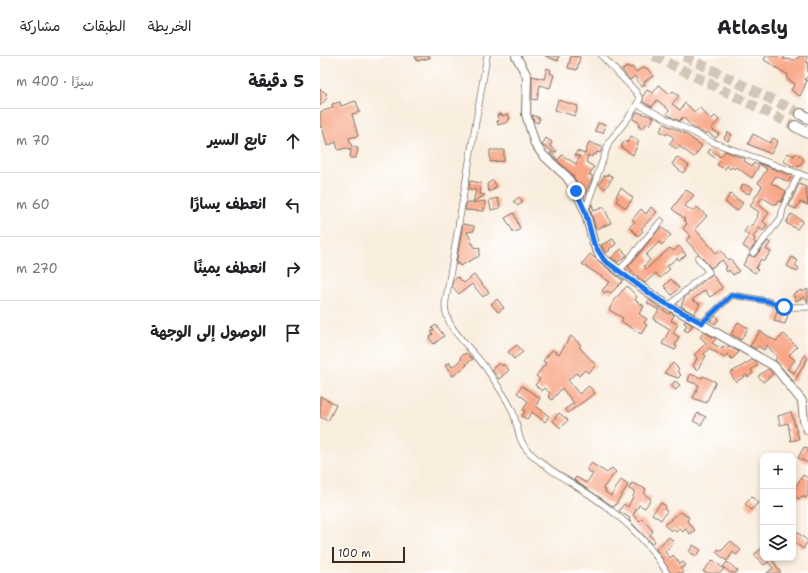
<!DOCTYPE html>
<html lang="ar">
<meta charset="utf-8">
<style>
:root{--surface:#fff;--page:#f6f6f6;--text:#202124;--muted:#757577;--line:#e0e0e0}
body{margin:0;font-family:"Shantell Sans","Playpen Sans Arabic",sans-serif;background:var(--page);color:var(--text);direction:rtl}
.controls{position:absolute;right:12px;bottom:12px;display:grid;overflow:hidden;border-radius:8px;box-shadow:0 2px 6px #0003}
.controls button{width:36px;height:36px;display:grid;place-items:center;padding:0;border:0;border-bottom:1px solid var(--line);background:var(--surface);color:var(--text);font:20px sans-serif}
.scale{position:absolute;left:12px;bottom:10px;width:73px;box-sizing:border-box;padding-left:4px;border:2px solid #3b2a1e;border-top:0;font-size:11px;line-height:14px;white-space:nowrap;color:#3b2a1e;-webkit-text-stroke:3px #fff;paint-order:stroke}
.stop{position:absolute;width:12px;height:12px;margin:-9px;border:3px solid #1a73e8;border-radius:50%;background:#fff}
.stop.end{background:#1a73e8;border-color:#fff;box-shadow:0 1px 4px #0008}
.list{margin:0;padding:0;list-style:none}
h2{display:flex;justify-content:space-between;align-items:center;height:52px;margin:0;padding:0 16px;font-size:17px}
h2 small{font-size:13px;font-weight:400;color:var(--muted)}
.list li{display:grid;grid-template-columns:26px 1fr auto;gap:12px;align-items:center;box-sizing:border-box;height:64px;padding:0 16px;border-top:1px solid var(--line)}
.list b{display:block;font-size:15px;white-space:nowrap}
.list em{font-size:13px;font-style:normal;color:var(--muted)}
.icon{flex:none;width:22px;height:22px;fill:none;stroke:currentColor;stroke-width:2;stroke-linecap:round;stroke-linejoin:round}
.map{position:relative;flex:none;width:488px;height:517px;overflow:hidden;direction:ltr}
header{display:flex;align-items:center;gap:24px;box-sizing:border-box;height:56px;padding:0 20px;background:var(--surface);border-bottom:1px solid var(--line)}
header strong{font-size:19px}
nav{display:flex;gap:22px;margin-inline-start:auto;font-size:14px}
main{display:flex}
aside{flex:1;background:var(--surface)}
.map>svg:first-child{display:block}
.building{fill:#f8a686}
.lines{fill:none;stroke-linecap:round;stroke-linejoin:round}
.highway-tunnel{stroke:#d3c6b7;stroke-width:10;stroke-dasharray:10 5;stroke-linecap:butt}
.street-casing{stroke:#7e6e61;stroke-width:7}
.secondary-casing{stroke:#7e6e61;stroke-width:10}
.highway-casing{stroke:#7e6e61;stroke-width:12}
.street{stroke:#fff;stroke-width:5.5}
.secondary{stroke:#fff;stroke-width:8}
.highway{stroke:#fff;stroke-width:10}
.route{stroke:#1a73e8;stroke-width:5}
</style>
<header>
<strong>Atlasly</strong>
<nav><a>الخريطة</a><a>الطبقات</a><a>مشاركة</a></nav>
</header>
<main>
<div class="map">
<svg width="488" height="517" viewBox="0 0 488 517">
<rect width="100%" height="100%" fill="#fff"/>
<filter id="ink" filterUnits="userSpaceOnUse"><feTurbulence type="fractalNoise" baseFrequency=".025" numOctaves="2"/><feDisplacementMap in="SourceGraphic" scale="8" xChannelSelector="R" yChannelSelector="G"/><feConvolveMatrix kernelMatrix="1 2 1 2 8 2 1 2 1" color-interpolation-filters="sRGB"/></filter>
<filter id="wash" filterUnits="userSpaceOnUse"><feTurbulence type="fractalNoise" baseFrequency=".012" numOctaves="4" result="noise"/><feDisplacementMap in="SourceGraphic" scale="16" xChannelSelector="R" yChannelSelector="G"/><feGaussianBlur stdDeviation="0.9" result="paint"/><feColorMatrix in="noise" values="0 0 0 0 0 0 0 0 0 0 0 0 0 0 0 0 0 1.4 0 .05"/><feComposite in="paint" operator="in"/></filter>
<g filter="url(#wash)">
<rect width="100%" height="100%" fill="#f9eddd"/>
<g id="blocks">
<!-- building -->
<g class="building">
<path d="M95 0H110V2L97 5Z"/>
<path d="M225 0H239L238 5Z"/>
<path d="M251 0 260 1 257 14 248 12Z"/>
<path d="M446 0H465L463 3 475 4 480 0H487L488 20 485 23 487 25 480 40 471 34 475 28 466 22 468 19 444 4Z"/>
<path d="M308 10 310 12 312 11 316 16 323 11 325 13 327 12 333 20 324 26 325 28 321 31 315 20 310 24 302 14Z"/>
<path d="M227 12 231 14 230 17 234 19 230 32 220 29 217 44 212 43V20L224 23Z"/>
<path d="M339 29 350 38 353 35 359 40 352 48 360 54 365 47 375 56 380 52 391 64 395 60 399 64 391 73 399 78 396 82 387 76 386 78 372 71 363 61 359 65 351 61 347 57 349 54 337 44 332 51 323 46V40L327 34 333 37Z"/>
<path d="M0 33 7 38 5 40 7 42 0 50Z"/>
<path d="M238 44 258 50 255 60 235 54Z"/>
<path d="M36 45 40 56 32 58 38 80 29 82 32 91 38 92 36 102H30L31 93 28 94 27 92 18 94 16 86 7 90 2 70 0 71V56L13 52 12 48 20 46 21 50Z"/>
<path d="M317 56 334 61 330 69 327 67 323 73 318 70 320 67 313 63Z"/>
<path d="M182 58V60L188 58 190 63 188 64V66L178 69 177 65H179L177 59Z"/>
<path d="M212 59 220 62 218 67 214 65Z"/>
<path d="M278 67 286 69 283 77 275 75Z"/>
<path d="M344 68 364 77 382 90 374 101 359 90 357 93 349 88 354 82 348 77 346 79 340 75Z"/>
<path d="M408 76 412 79 408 85 404 82Z"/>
<path d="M433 78 450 87 453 82 458 85 451 98 428 88Z"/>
<path d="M311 80 319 85 313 99 301 91 304 85 307 87Z"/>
<path d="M226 82 232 86 230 90 237 95 235 97 222 89Z"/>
<path d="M269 86 282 91 280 97 277 96 276 99 273 98 272 101 268 99 266 106 274 111 269 119H272V123L264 140 252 118 230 98 231 96 238 104 242 99 256 108 260 100 255 99 257 95 265 98Z"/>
<path d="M390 93 400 101 405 95 425 103 424 105 432 110 434 107 439 110 432 122 416 111 414 113 412 111 410 113 407 110 405 113 397 109 400 105 388 97Z"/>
<path d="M170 94H184V105L170 106Z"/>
<path d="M468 97 474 100 476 97 484 103 479 111 476 109 474 111 463 105Z"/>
<path d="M357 101 369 110 363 117 352 108Z"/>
<path d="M438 107 472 120 468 126 456 120 451 127 466 135 461 146 458 145 456 148H453L442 141 438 148 449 157 443 165 447 169 444 175 439 172 433 181 435 182 434 186 436 187 430 195 423 190 429 180 424 176 428 170 430 171 432 168 433 169 438 160 437 159 439 156 430 150 442 130 438 127 447 113Z"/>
<path d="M288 118 293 121 285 133 279 128 285 119 287 120Z"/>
<path d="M173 124 177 131 169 136 167 128Z"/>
<path d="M150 125 161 127 160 138 165 139 153 146 156 134 149 133Z"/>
<path d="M423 128 433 132 429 138 420 134Z"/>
<path d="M479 128 486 131 488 149 480 146 476 153 469 150Z"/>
<path d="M301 132 313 142 306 152 296 145 298 142 296 140Z"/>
<path d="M366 134 374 139 365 150 372 155 377 151 387 160 375 173 396 197 401 194 408 204 410 202 419 215 413 219 409 214 407 216 405 212 407 211 402 204 391 212 366 184 371 180 363 173 367 167 364 164 365 163 352 153Z"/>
<path d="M410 138 423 147 417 155 405 146Z"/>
<path d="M199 141 203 146 198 150 194 145Z"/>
<path d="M178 142 180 152 171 154 169 144Z"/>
<path d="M165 145 164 155 145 154 147 146 152 147Z"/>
<path d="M272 148 274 155 284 151 291 167 276 173 270 153Z"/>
<path d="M331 151 337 156 321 173 323 175 318 180 309 171 315 166 312 164 321 153 326 158Z"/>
<path d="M194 157 200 173 194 177 185 162Z"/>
<path d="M471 158 483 165 477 173 466 167Z"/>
<path d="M143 168 154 170V175L147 176 151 184V187L154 188 153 191 160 192 159 200 140 210 139 207 136 209Z"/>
<path d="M341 171 351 179 342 189 339 186 326 199 330 204 324 210 326 213 350 192 354 195 359 190 366 199 359 204 357 202 347 210 350 213 340 222 336 217 325 227 308 211Z"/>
<path d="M293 183 296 188 289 193 290 194 286 197 281 189Z"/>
<path d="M448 185 450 187 446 193 451 196 444 205 441 203 436 212 438 214 435 217 423 209 429 199 435 201Z"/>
<path d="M301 193 307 199 298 206 291 202Z"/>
<path d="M270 198 303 225 291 237 287 235 284 237 282 234 290 226 262 208Z"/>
<path d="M472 201 478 205 475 209 479 212 477 216 467 210Z"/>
<path d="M392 218 402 231 400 234 390 241 385 234 372 244 380 248 374 258 361 250 365 241Z"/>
<path d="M154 219 169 236 163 241 152 228 139 238 132 230 133 224 138 221 144 227Z"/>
<path d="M351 223 359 232 352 239 344 230Z"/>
<path d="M307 230 317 241 315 244 324 250 319 258 327 263 324 267 327 269 321 278 301 265 303 262 289 254 294 244Z"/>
<path d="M488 233V246L484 241 476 245 473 238 482 234 483 236Z"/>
<path d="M177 243 184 252 178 256 171 248Z"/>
<path d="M329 244 349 258 350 256 354 259 351 265 358 268 353 277 359 281 355 289 357 291 355 294 342 288 350 273 333 263 339 254 327 247Z"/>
<path d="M457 255H469L465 268 454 265Z"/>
<path d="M396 260 399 263 395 268 390 265Z"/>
<path d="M365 265 373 269 368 276 364 274 367 269 364 267Z"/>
<path d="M418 266 428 272 421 284 411 278Z"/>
<path d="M116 269 124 280 114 288 109 282 113 278 111 276 114 274 112 272Z"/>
<path d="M440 275 456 285 464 278 477 291 469 299 475 304 467 313 474 317 485 299 488 302 474 326 455 304 457 301 447 289 444 294 438 290 436 293 430 290Z"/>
<path d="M384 276 396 283 392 287 402 293 403 290 407 292 408 290 419 296 412 303 407 298 405 302 389 292 384 298 386 300 377 314 373 310 377 302 374 299 386 287 380 281Z"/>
<path d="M251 280 261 289 259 291 276 309 268 317 265 314 259 320 256 317 248 324 259 338 269 330 275 337 248 357 245 353 254 347 242 332 232 344 228 340 230 337 225 332 222 335 215 329 220 323 216 320 226 307 223 305 232 294 239 298Z"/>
<path d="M197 289 203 296 194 303 188 296Z"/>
<path d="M146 297 153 303 146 308 147 309 133 320 125 309 129 306 132 311 142 303 140 301Z"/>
<path d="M432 304 438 309 431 314 433 317 428 321 427 319 416 326 410 317Z"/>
<path d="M179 307 182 310 183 308 189 314 179 323 172 313Z"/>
<path d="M353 307 359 313 357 315 361 319 358 322 344 317Z"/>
<path d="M448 313 453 318 443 326 438 320Z"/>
<path d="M370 318 382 322 383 320 396 326 386 347 373 342 379 329 368 325Z"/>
<path d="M355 325 360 329 356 334 351 330Z"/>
<path d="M202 330 220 342 216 350 229 360 225 366 212 356 207 363 202 360 205 355 203 354 208 345 197 337Z"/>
<path d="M0 340 16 349 8 365 0 361Z"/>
<path d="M471 356 479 383 471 385 468 367 460 369 458 360Z"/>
<path d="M239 357 248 364 241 372 233 365Z"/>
<path d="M378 357 386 361 381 369 373 365Z"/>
<path d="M484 391 488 393V407L478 402Z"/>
<path d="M271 407 287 417 292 412 296 416 283 432 286 434 285 436 291 440 301 424 308 429 294 451 254 424 256 421 266 427 273 418 267 414Z"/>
<path d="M483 419 488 422V439L486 442 482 440 479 443 473 439V428L476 430Z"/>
<path d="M312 427 326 433 324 438 331 443 325 452 319 449 313 459 320 465 322 463 333 475 330 479 335 485 332 488 309 464 310 462 299 455 304 448 308 451 315 436 309 433Z"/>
<path d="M432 441 438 447 431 454 425 448Z"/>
<path d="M341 447 346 450 344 453 347 455 341 464 332 458Z"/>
<path d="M360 456 369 461 367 465 375 474 370 478 366 473 363 476 359 472 356 476 353 473 351 475 344 469Z"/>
<path d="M473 473 488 485 483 493 473 485Z"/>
<path d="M349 481 354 486 345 496 350 502 353 499 360 508 363 506 366 509 360 513 364 517H351L336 493Z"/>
<path d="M411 485 421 494 416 499 413 496 407 505 396 496 398 493 401 495Z"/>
<path d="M373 489 381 494 376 500 369 496Z"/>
<path d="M443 491V502H451L461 517H447L453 512 448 506 444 509 434 499Z"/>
<path d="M393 504 404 513 400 517H386L383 515Z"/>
<path d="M407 506 418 515 416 517H410L403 511Z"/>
</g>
</g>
</g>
<g filter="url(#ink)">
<use href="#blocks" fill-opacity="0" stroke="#7e6e61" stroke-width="1"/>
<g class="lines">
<!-- highway-tunnel -->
<g class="highway-tunnel">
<path d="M334 0 475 70"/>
<path d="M364 0 481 58"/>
</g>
<!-- street casing -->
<g class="street-casing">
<g id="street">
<path d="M167 0 125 249C125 273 151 291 165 311 174 324 185 339 192 354 198 367 197 383 207 394 226 413 251 426 273 441 302 461 330 487 347 517"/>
<path d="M317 48 392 86 488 121"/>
<path d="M265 155 289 86 309 61 320 43 316 36 282 0"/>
<path d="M433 197 461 162 463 152 479 117"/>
<path d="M299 215 341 165"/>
<path d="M350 249 375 226 389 216 378 202"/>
<path d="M382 267 412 239 447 245 463 251H488"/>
</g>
</g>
<!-- secondary casing -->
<g class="secondary-casing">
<path id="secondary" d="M196 0 207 20 206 58 215 88 223 99 247 121 256 135 265 155 274 188 280 200 336 242 454 310 482 345 484 365 488 374"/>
</g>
<!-- highway casing -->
<g class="highway-casing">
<g id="highway">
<path d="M481 58 488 62"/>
<path d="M475 70 488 77"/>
</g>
</g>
<!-- street -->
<use href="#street" class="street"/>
<!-- secondary -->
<use href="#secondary" class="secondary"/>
<!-- highway -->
<use href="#highway" class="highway"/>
</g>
</g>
<g class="lines" filter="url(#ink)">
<!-- route -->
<path class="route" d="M256 135 265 155 274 188 284 204 336 242 382 267 412 239 447 245 464 251"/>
</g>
</svg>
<div class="controls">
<button>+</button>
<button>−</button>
<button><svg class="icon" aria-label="layers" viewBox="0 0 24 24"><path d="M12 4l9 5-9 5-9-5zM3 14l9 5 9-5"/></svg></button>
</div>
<div class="scale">100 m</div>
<div class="stop" style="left:464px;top:251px"></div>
<div class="stop end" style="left:256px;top:135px"></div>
</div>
<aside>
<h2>5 دقيقة<small>سيرًا · 400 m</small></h2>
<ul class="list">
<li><svg class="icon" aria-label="ahead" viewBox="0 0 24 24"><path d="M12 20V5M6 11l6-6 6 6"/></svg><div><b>تابع السير</b></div><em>70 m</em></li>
<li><svg class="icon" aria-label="left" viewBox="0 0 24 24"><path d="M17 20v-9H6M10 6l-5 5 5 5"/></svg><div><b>انعطف يسارًا</b></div><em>60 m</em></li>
<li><svg class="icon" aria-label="right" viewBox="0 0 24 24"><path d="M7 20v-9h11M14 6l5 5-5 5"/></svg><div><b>انعطف يمينًا</b></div><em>270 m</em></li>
<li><svg class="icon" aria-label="arrive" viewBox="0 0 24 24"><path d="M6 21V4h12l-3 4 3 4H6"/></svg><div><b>الوصول إلى الوجهة</b></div></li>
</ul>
</aside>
</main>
